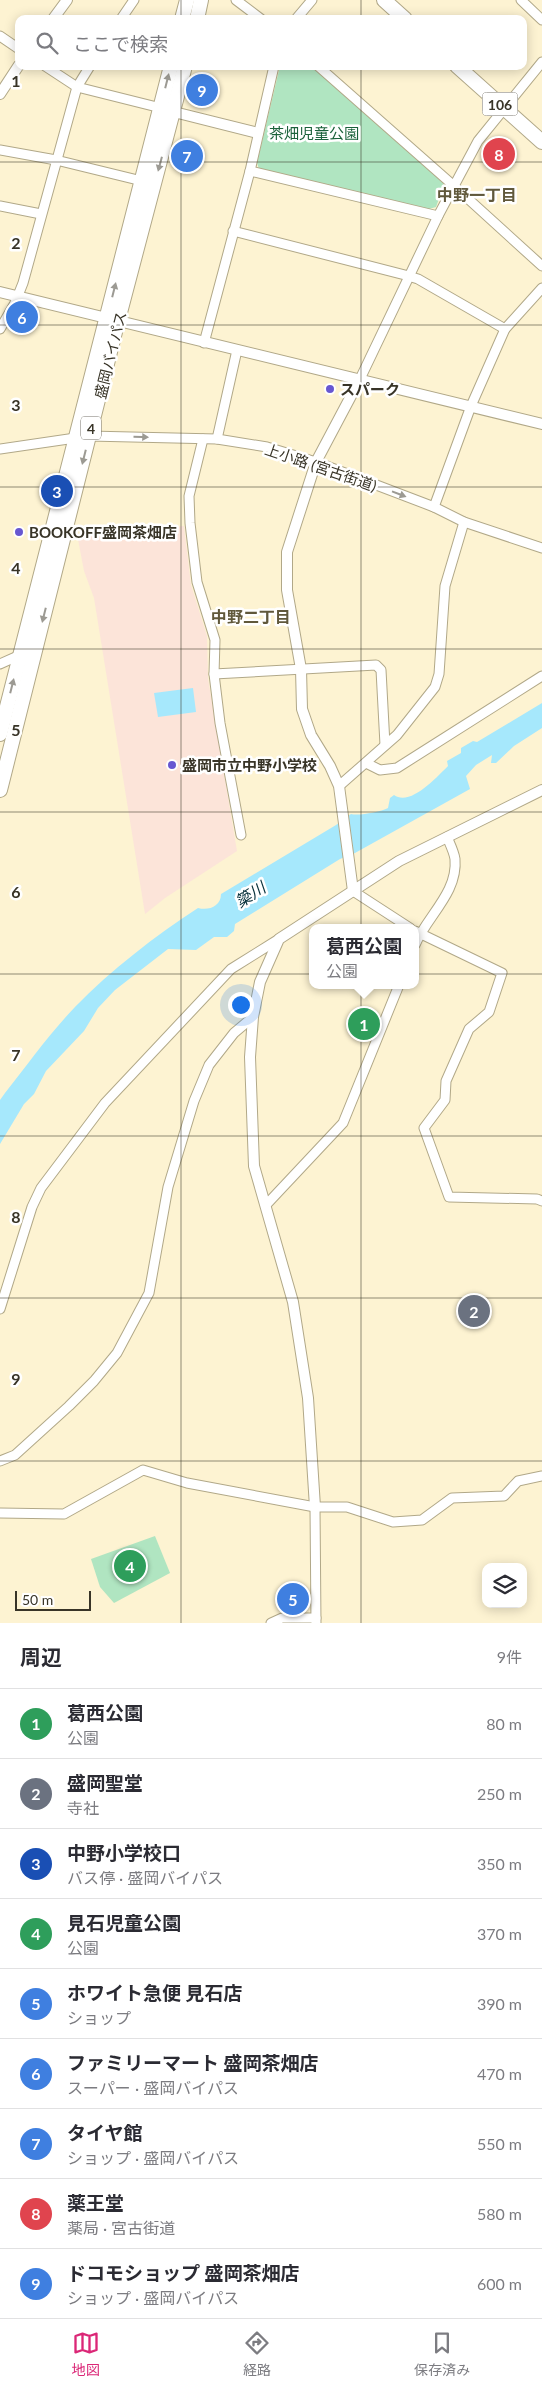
<!DOCTYPE html>
<html lang="ja">
<meta charset="utf-8">
<style>
:root{--surface:#fff;--page:#f2f2f3;--text:#2b2b33;--muted:#7c7c81;--line:#e1e1e2;--accent:#db2777}
body{margin:0;font-family:Lato,"Noto Sans JP",sans-serif;background:var(--page);color:var(--text)}
.controls{position:absolute;right:15px;bottom:15px;display:grid;overflow:hidden;border-radius:10px;box-shadow:0 2px 12px #0003}
.controls button{width:45px;height:45px;display:grid;place-items:center;padding:0;border:0;border-bottom:1px solid var(--line);background:var(--surface);color:var(--text);font:25px sans-serif}
.scale{position:absolute;left:15px;bottom:12px;width:76px;box-sizing:border-box;padding-left:5px;border:2px solid #383427;border-top:0;font-size:14px;line-height:18px;white-space:nowrap;color:#383427;-webkit-text-stroke:4px #fff;paint-order:stroke}
.you{position:absolute;left:240px;top:1004px;width:18px;height:18px;margin:-12px;border:4px solid #fff;border-radius:50%;background:#1a73e8;box-shadow:0 0 0 8px #1a73e833}
.badge{display:grid;place-items:center;width:32px;height:32px;border-radius:50%;background:var(--accent);color:#fff;font-size:16px;font-weight:700}
.pin{position:absolute;translate:-50% -50%;border:2px solid #fff;box-shadow:0 1px 5px #0006}
.popup{position:absolute;left:309px;top:924px;width:110px;height:65px;box-sizing:border-box;display:grid;place-content:center;border-radius:10px;background:var(--surface);filter:drop-shadow(0 1px 4px #0005);font-size:16px;white-space:nowrap;color:var(--muted)}
.popup b{font-size:19px;color:var(--text)}
.popup::after{content:'';position:absolute;left:50%;top:100%;margin-left:-10px;border:10px solid transparent;border-top-color:var(--surface)}
.list{margin:0;padding:0;list-style:none}
h2{display:flex;justify-content:space-between;align-items:center;height:65px;margin:0;padding:0 20px;font-size:21px}
h2 small{font-size:16px;font-weight:400;color:var(--muted)}
.list li{display:grid;grid-template-columns:32px 1fr auto;gap:15px;align-items:center;box-sizing:border-box;height:70px;padding:0 20px;border-top:1px solid var(--line)}
.list b{display:block;font-size:19px;white-space:nowrap}
.list p{margin:0;font-size:16px;white-space:nowrap;color:var(--muted)}
.list em{font-size:16px;font-style:normal;color:var(--muted)}
.icon{flex:none;width:28px;height:28px;fill:none;stroke:currentColor;stroke-width:2;stroke-linecap:round;stroke-linejoin:round}
.map{position:relative;flex:none;width:542px;height:1623px;overflow:hidden}
.search{position:absolute;background:var(--surface);box-shadow:0 2px 12px #0003;left:15px;right:15px;top:15px;height:55px;display:flex;align-items:center;gap:12px;box-sizing:border-box;padding:0 18px;border-radius:10px;color:var(--muted);font-size:19px}
.sheet{height:695px;background:var(--surface)}
nav{display:flex;justify-content:space-around;align-items:center;box-sizing:border-box;height:70px;border-top:1px solid var(--line);background:var(--surface);font-size:14px;color:var(--muted)}
nav a{display:grid;justify-items:center;gap:2px}
nav .on{color:var(--accent)}
.map>svg:first-child{display:block}
.education{fill:#fce4d9}
.green{fill:#b0e5c1}
.water{fill:#a6e8fc}
.lines{fill:none;stroke-linecap:round;stroke-linejoin:round}
.minor-casing{stroke:#b1a888;stroke-width:11}
.tertiary-casing{stroke:#b1a888;stroke-width:12}
.trunk-casing{stroke:#b1a888;stroke-width:16}
.minor{stroke:#fff;stroke-width:9}
.tertiary{stroke:#fff;stroke-width:10}
.trunk{stroke:#fff;stroke-width:14}
.oneway{fill:#9c9a93}
.grid{fill:none;stroke:#383427;stroke-width:1;stroke-opacity:0.55}
.poi-dot{fill:#6757d1;stroke:#fff;stroke-width:2}
.labels{text-anchor:middle;dominant-baseline:central;stroke-width:5;stroke-linejoin:round;paint-order:stroke}
.shield{fill:#fff;stroke:#747168;stroke-width:1}
.shield-label{font-size:14px;font-weight:bold;fill:#383427}
.park-label{font-size:15px;fill:#1b623b;stroke:#fff}
.street-label{font-size:15px;fill:#383427;stroke:#fff}
.poi-label{font-size:15px;font-weight:bold;fill:#383427;stroke:#fff;text-anchor:start}
.neighbourhood-label{font-size:16px;font-weight:bold;fill:#60583b;stroke:#fff}
.water-label{font-size:16px;font-style:italic;fill:#06303a;stroke:#fff}
.grid-label{font-size:16px;text-anchor:middle;font-weight:bold;fill:#383427;stroke:#fff;stroke-width:5;stroke-linejoin:round;paint-order:stroke}
</style>
<div class="map">
<svg width="542" height="1623" viewBox="0 0 542 1623">
<rect width="100%" height="100%" fill="#fdf3d2"/>
<!-- education -->
<path class="education" d="M184 526 191 585 207 636 208 679 237 851 165 898 145 914 94 598 84 571 77 534Z"/>
<!-- green -->
<g class="green">
<path d="M280 66H312L441 180 444 185 436 207 429 209 259 169 257 163Z"/>
<path d="M353 1010 381 1022 375 1038 347 1026Z"/>
<path d="M155 1536 170 1573 114 1603 100 1587 91 1559Z"/>
</g>
<!-- water -->
<g class="water">
<path d="M193 688 196 712 158 717 154 693Z"/>
<path d="M542 703V728L514 746 496 763H491L492 755 476 765 466 776 470 789 355 853 340 859 235 924 234 931 227 937H214L196 950 168 949 115 990 98 1008 84 1031 46 1071 34 1094 24 1104 0 1144V1100L5 1093C28 1064 50 1033 75 1007 111 970 155 936 198 908 209 911 221 906 221 894L336 825 351 814C359 816 380 812 388 808L390 798 394 795C410 807 437 777 448 766L447 761 461 753V748L473 741 477 742Z"/>
</g>
<g class="lines">
<!-- minor casing -->
<g class="minor-casing">
<g id="minor">
<path d="M236 0 261 19"/>
<path d="M521 0 542 20"/>
<path d="M121 19 134 0"/>
<path d="M296 19 312 0"/>
<path d="M0 36 19 49"/>
<path d="M45 66 77 87 161 108"/>
<path d="M318 66 454 186 542 266"/>
<path d="M0 150 56 160 142 181"/>
<path d="M250 171 438 216"/>
<path d="M0 206 41 214"/>
<path d="M233 231 405 275 418 279 505 329"/>
<path d="M0 329 15 303 23 283 77 87 90 66"/>
<path d="M204 343 250 171 274 66"/>
<path d="M360 379 438 216 478 141 542 62"/>
<path d="M203 439 189 496 190 523 197 582 215 640 214 674 220 723 241 835"/>
<path d="M217 439 237 350"/>
<path d="M0 449 89 436 217 439 267 447 316 462 434 507 464 522 542 548"/>
<path d="M434 507 471 406 505 329 542 288"/>
<path d="M0 664 20 655"/>
<path d="M214 674 376 665 381 670 385 745"/>
<path d="M366 763 380 770 397 768 542 676"/>
<path d="M339 786 397 735 435 687 439 674 445 586 464 522"/>
<path d="M353 891 410 928"/>
<path d="M415 931 502 973 489 1012 469 1029 446 1081 445 1100 424 1128 449 1197 537 1199 542 1201"/>
<path d="M415 945C427 916 458 893 455 859 454 852 450 844 447 837"/>
<path d="M266 1205 343 1123 399 985"/>
<path d="M0 1309 32 1207 41 1188 105 1103 231 969 279 939"/>
<path d="M0 1461 15 1455 69 1406 94 1381 117 1353 149 1293 168 1187 194 1101 209 1065 234 1033 253 1017"/>
<path d="M315 1507 316 1623"/>
<path d="M0 1513 64 1514 143 1470 187 1483 315 1507H347L393 1522 422 1520 452 1498 504 1496 518 1481 542 1476"/>
<path d="M271 1623 282 1618H316"/>
</g>
</g>
<!-- tertiary casing -->
<g class="tertiary-casing">
<g id="tertiary">
<path d="M53 19 67 0"/>
<path d="M0 94 19 65"/>
<path d="M174 112 258 133"/>
<path d="M0 292 542 424"/>
<path d="M353 891 339 786 330 766 311 735 302 709 301 669 287 590V552L316 462 360 379"/>
<path d="M315 1507 308 1398 293 1302 254 1166 250 1057 253 1017 260 982 279 939 399 861 542 790"/>
</g>
</g>
<!-- trunk casing -->
<g class="trunk-casing">
<g id="trunk">
<path d="M384 0 405 19"/>
<path d="M182 19 187 0"/>
<path d="M197 19 201 0"/>
<path d="M457 66 542 142"/>
<path d="M0 734 171 66"/>
<path d="M0 790 118 320 185 66"/>
</g>
</g>
<!-- minor -->
<use href="#minor" class="minor"/>
<!-- tertiary -->
<use href="#tertiary" class="tertiary"/>
<!-- trunk -->
<use href="#trunk" class="trunk"/>
</g>
<!-- one-way arrows -->
<defs><path id="oneway-solid" d="M-6-.8H1V-3.2L6.5 0L1 3.2V.8H-6Z" transform="scale(1.25)"/></defs>
<g class="oneway">
<use href="#oneway-solid" transform="translate(167 81) rotate(-76)"/>
<use href="#oneway-solid" transform="translate(160 164) rotate(105)"/>
<use href="#oneway-solid" transform="translate(114 290) rotate(-76)"/>
<use href="#oneway-solid" transform="translate(141 437) rotate(2)"/>
<use href="#oneway-solid" transform="translate(84 457) rotate(104)"/>
<use href="#oneway-solid" transform="translate(399 494) rotate(21)"/>
<use href="#oneway-solid" transform="translate(44 615) rotate(104)"/>
<use href="#oneway-solid" transform="translate(12 686) rotate(-76)"/>
</g>
<!-- grid -->
<path class="grid" d="M181 0V19M361 0V19M181 66V1623M361 66V1623M0 162H542M0 325H542M0 487H542M0 649H542M0 812H542M0 974H542M0 1136H542M0 1298H542M0 1461H542"/>
<!-- markers -->
<g class="poi-dot">
<circle cx="330" cy="389" r="5"/>
<circle cx="19" cy="532" r="5"/>
<circle cx="172" cy="765" r="5"/>
</g>
<g class="labels">
<!-- shield labels -->
<g class="shield">
<rect x="482.5" y="92.5" width="35" height="23" rx="4"/>
<rect x="81" y="416.5" width="20" height="23" rx="4"/>
</g>
<g class="shield-label">
<text x="500" y="104">106</text>
<text x="91" y="428">4</text>
</g>
<!-- park labels -->
<g class="park-label">
<text x="314" y="133">茶畑児童公園</text>
</g>
<!-- street labels -->
<g class="street-label">
<text transform="translate(110 355) rotate(-76)">盛岡バイパス</text>
<text transform="translate(321 467) rotate(19)">上小路 (宮古街道)</text>
</g>
<!-- poi labels -->
<g class="poi-label">
<text x="340" y="389">スパーク</text>
<text x="29" y="532">BOOKOFF盛岡茶畑店</text>
<text x="182" y="765">盛岡市立中野小学校</text>
</g>
<!-- neighbourhood labels -->
<g class="neighbourhood-label">
<text x="477" y="194">中野一丁目</text>
<text x="251" y="616">中野二丁目</text>
</g>
<!-- water labels -->
<g class="water-label">
<text transform="translate(250 894) rotate(-33)">簗川</text>
</g>
</g>
<g class="grid-label">
<text x="16" y="87">1</text>
<text x="16" y="249">2</text>
<text x="16" y="411">3</text>
<text x="16" y="574">4</text>
<text x="16" y="736">5</text>
<text x="16" y="898">6</text>
<text x="16" y="1061">7</text>
<text x="16" y="1223">8</text>
<text x="16" y="1385">9</text>
</g>
</svg>
<div class="controls">
<button><svg class="icon" aria-label="layers" viewBox="0 0 24 24"><path d="M12 4l9 5-9 5-9-5zM3 14l9 5 9-5"/></svg></button>
</div>
<div class="scale">50 m</div>
<div class="you"></div>
<div class="pin badge" style="left:364px;top:1024px;background:#2e9e5b">1</div>
<div class="popup"><b>葛西公園</b>公園</div>
<div class="pin badge" style="left:474px;top:1311px;background:#6b7280">2</div>
<div class="pin badge" style="left:57px;top:491px;background:#1a4fb4">3</div>
<div class="pin badge" style="left:130px;top:1566px;background:#2e9e5b">4</div>
<div class="pin badge" style="left:293px;top:1599px;background:#3f7fe0">5</div>
<div class="pin badge" style="left:22px;top:317px;background:#3f7fe0">6</div>
<div class="pin badge" style="left:187px;top:156px;background:#3f7fe0">7</div>
<div class="pin badge" style="left:499px;top:154px;background:#e0444e">8</div>
<div class="pin badge" style="left:202px;top:90px;background:#3f7fe0">9</div>
<div class="search"><svg class="icon" aria-label="search" viewBox="0 0 24 24"><circle cx="10" cy="10" r="6"/><path d="M15 15l6 6"/></svg>ここで検索</div>
</div>
<section class="sheet">
<h2>周辺<small>9件</small></h2>
<ul class="list">
<li><span class="badge" style="background:#2e9e5b">1</span><div><b>葛西公園</b><p>公園</p></div><em>80 m</em></li>
<li><span class="badge" style="background:#6b7280">2</span><div><b>盛岡聖堂</b><p>寺社</p></div><em>250 m</em></li>
<li><span class="badge" style="background:#1a4fb4">3</span><div><b>中野小学校口</b><p>バス停 · 盛岡バイパス</p></div><em>350 m</em></li>
<li><span class="badge" style="background:#2e9e5b">4</span><div><b>見石児童公園</b><p>公園</p></div><em>370 m</em></li>
<li><span class="badge" style="background:#3f7fe0">5</span><div><b>ホワイト急便 見石店</b><p>ショップ</p></div><em>390 m</em></li>
<li><span class="badge" style="background:#3f7fe0">6</span><div><b>ファミリーマート 盛岡茶畑店</b><p>スーパー · 盛岡バイパス</p></div><em>470 m</em></li>
<li><span class="badge" style="background:#3f7fe0">7</span><div><b>タイヤ館</b><p>ショップ · 盛岡バイパス</p></div><em>550 m</em></li>
<li><span class="badge" style="background:#e0444e">8</span><div><b>薬王堂</b><p>薬局 · 宮古街道</p></div><em>580 m</em></li>
<li><span class="badge" style="background:#3f7fe0">9</span><div><b>ドコモショップ 盛岡茶畑店</b><p>ショップ · 盛岡バイパス</p></div><em>600 m</em></li>
</ul>
</section>
<nav>
<a class="on"><svg class="icon" aria-label="map" viewBox="0 0 24 24"><path d="M3 6l6-2 6 2 6-2v14l-6 2-6-2-6 2zM9 4v14M15 6v14"/></svg>地図</a>
<a><svg class="icon" aria-label="directions" viewBox="0 0 24 24"><path d="M12 3l9 9-9 9-9-9zM9 14v-3h6M13 9l2 2-2 2"/></svg>経路</a>
<a><svg class="icon" aria-label="saved" viewBox="0 0 24 24"><path d="M7 4h10v16l-5-4-5 4z"/></svg>保存済み</a>
</nav>
